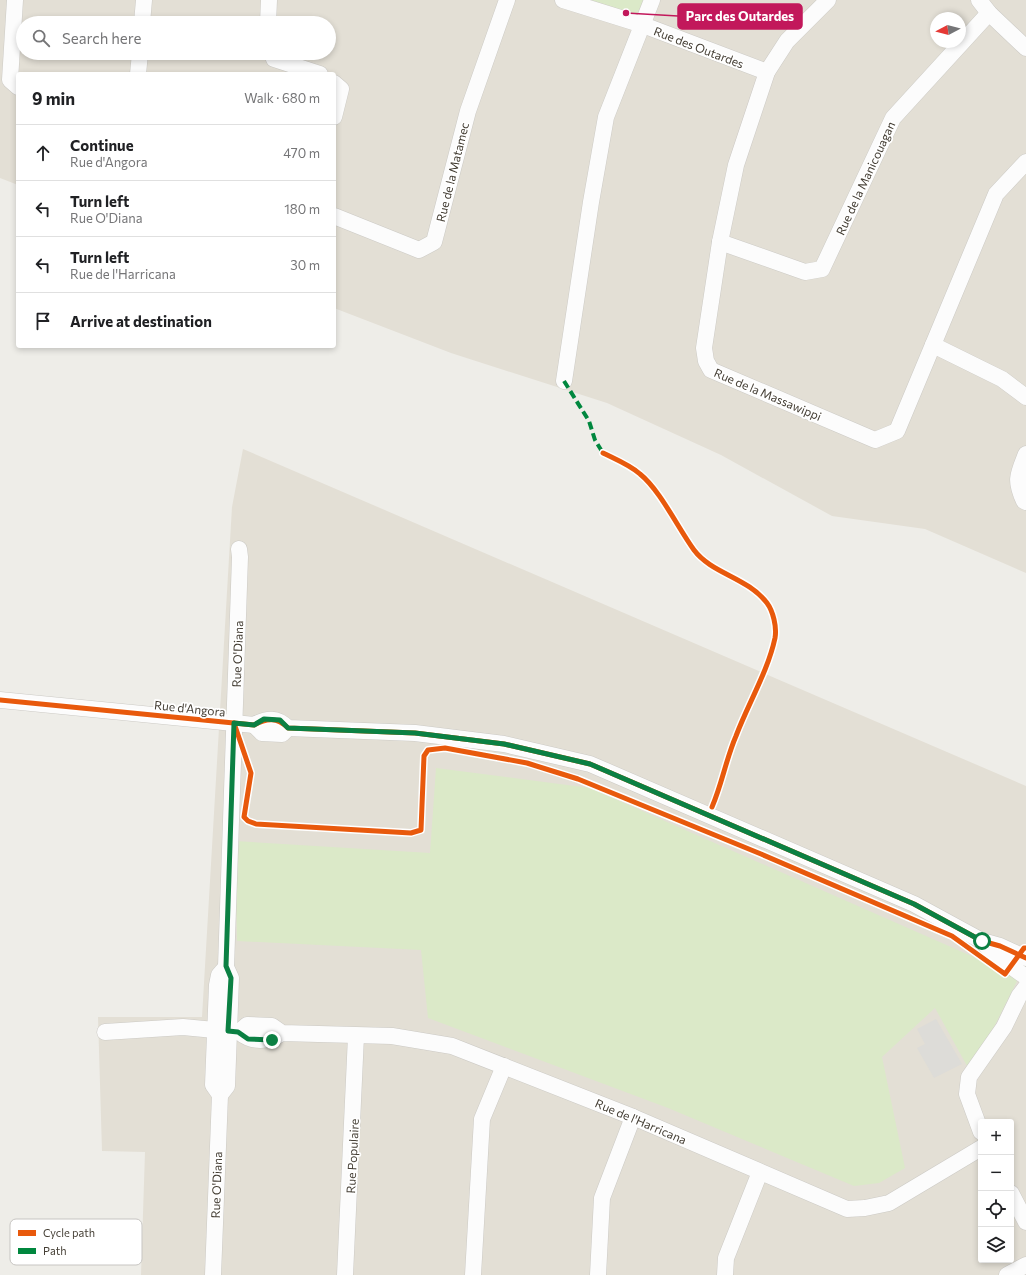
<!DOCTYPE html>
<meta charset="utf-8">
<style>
:root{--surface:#fff;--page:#f2f2f2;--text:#202124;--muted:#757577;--line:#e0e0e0}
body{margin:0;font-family:Commissioner,sans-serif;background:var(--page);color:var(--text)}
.controls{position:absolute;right:12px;bottom:12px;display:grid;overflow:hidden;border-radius:4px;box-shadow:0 2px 6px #0003}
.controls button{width:36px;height:36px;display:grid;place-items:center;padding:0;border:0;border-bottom:1px solid var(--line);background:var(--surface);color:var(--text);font:20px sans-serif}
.compass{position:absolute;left:930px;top:12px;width:36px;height:36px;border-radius:50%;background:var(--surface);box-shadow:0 2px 6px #0003;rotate:263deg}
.stop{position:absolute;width:12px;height:12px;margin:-9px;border:3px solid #0b8043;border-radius:50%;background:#fff}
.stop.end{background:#0b8043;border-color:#fff;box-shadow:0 1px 4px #0008}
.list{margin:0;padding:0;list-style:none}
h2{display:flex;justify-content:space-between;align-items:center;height:52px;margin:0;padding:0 16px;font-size:17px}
h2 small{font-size:13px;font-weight:400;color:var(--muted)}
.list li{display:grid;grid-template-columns:26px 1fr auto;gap:12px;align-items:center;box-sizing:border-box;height:56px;padding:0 16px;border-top:1px solid var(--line)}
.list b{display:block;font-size:15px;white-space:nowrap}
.list p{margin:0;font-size:13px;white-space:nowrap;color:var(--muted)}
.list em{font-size:13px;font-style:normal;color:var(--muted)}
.icon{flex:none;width:22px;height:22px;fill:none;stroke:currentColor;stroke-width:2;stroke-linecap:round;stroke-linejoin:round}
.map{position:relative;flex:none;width:1026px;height:1275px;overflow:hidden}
.search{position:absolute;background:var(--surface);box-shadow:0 2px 6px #0003;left:16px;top:16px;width:320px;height:44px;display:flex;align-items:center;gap:10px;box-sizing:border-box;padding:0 14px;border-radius:22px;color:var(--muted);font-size:15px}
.panel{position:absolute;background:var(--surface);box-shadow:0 2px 6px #0003;left:16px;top:72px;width:320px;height:276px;border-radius:4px}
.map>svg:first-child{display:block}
.residential{fill:#e3dfd5;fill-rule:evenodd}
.green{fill:#dbe9c8}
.parking{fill:#dddcd8}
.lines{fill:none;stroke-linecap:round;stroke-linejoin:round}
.minor-casing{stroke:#cccac5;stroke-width:17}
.minor{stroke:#fcfcfc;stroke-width:16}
.quiet{stroke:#00873e;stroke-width:4;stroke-dasharray:8 4;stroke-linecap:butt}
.cycleway-casing{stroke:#fff;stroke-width:8}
.cycleway{stroke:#e8590c;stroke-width:5}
.route{stroke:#0b8043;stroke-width:5}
.labels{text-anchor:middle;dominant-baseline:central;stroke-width:3.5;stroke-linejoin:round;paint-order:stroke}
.street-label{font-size:12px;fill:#443e34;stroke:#fff}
.key{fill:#fff;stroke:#c7c5c2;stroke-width:1}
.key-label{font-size:11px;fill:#443e34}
.leader{fill:none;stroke:#c2185b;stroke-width:1.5}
.callout-dot{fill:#c2185b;stroke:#fff;stroke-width:1.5}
.callout{fill:#c2185b;stroke:#c2185b;stroke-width:1.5}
.callout-label{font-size:13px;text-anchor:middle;font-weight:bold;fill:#fff}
</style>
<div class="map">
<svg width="1026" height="1275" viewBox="0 0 1026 1275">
<rect width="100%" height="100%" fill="#eeede8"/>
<!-- residential -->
<g class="residential">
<path d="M0 0H1026V573L925 529 832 516 721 455 607 403 451 353 334 308V74H18V185L0 178ZM936 18H960V42H936ZM23 23H329V53H23Z"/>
<path d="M243 449 1026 786V1275H141L145 1152 102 1151 98 1017H202L232 507ZM981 1122H1011V1260H981Z"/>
</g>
<!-- green -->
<g class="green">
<path d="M563 0H652L643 25Z"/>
<path d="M436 768 590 788 1019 977 971 1073 935 1008 882 1057 905 1168 879 1183 854 1186 668 1108 428 1018 421 950 237 941 235 841 430 853Z"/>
</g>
<!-- parking -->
<path class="parking" d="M936 1019 962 1064 934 1078 917 1048 925 1044 917 1029Z"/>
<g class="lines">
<!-- minor casing -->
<g class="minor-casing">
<g id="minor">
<path d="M15 0 10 80 18 87"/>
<path d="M563 0 643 25 767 72"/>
<path d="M828 0 787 41 767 72 736 165 720 242 704 348 706 361 711 370 875 440 897 431 996 194 1026 162"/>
<path d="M979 0 989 13 1026 48"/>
<path d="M142 23 144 0"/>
<path d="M268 23 269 0"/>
<path d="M272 53 274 59 320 74"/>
<path d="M138 74 140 53"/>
<path d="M334 83 341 89 334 117"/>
<path d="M334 216 419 250 434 242 468 111 507 0"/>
<path d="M720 242 805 272 822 269 893 118 989 13"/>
<path d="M933 345 1002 379 1026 397"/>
<path d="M564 381 591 202 606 117 652 0"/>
<path d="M1026 454C1018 474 1014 480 1024 501L1026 502"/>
<path d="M0 700 254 725C267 718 277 717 288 728L415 733 504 744 590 764 914 904 982 941 1000 946 1026 958"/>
<path d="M254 725 262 733 282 734 288 728"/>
<path d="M984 943 995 955 1026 977"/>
<path d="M105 1032 183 1027 225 1031"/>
<path d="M282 1033C268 1042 252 1043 239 1032L247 1025 272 1026 282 1033 392 1036 452 1046 633 1117 847 1209 865 1208 889 1203 981 1148"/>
<path d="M220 1095 227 1086 231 978 226 967 240 557 239 549"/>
<path d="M981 1132 967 1094 969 1077 1004 1027 1019 996 1026 987"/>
<path d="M1011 1193 1026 1222"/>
<path d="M213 1275 220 1095 213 1085 217 985 219 975 226 967"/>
<path d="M345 1275 356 1036"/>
<path d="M473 1275 482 1119 504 1066"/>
<path d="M598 1275 602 1198 633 1117"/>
<path d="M725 1275 726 1258 760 1172"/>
<path d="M1007 1275 1026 1265"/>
</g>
</g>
<!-- minor -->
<use href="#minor" class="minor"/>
<!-- quiet -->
<path class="quiet" d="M564 381 589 421 595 440 603 453"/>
<!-- cycleway casing -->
<g class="cycleway-casing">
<g id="cycleway">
<path d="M603 453C615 459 630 465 640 474 660 490 678 528 694 550 712 574 747 577 767 603 773 611 777 627 775 638 768 671 748 704 736 736 726 759 722 784 712 807"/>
<path d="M0 700 254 725C267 718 277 717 288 728L415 733 504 744 590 764 914 904 982 941 1000 946 1026 958"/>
<path d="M234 723 251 773 244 817 248 821 256 824 411 833 421 830 424 756 428 750 445 748 527 763 578 779 761 854 952 936 1005 974 1024 948H1026"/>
</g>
</g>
<!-- cycleway -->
<use href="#cycleway" class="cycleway"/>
</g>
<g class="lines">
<!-- route -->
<path class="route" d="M272 1040 248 1039 238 1032 228 1031 231 978 226 966 234 723 254 725 264 719 280 720 288 728 415 733 504 744 590 764 914 904 982 941"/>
</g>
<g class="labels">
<!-- street labels -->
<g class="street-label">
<text transform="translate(699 47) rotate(21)">Rue des Outardes</text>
<text transform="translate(452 172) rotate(-76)">Rue de la Matamec</text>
<text transform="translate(865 178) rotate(-65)">Rue de la Manicouagan</text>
<text transform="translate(768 394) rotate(23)">Rue de la Massawippi</text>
<text transform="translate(237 654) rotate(-88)">Rue O'Diana</text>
<text transform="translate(190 708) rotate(6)">Rue d'Angora</text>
<text transform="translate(641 1121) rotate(23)">Rue de l'Harricana</text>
<text transform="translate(352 1156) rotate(-87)">Rue Populaire</text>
<text transform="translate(216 1185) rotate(-88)">Rue O'Diana</text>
</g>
</g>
<!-- legend -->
<rect x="10" y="1219" width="132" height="46" rx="6" class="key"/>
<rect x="18" y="1230" width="18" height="6" fill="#e8590c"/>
<rect x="18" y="1248" width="18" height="6" fill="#00873e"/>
<g class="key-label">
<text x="43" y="1237">Cycle path</text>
<text x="43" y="1255">Path</text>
</g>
<!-- callouts -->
<path class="leader" d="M626 13L678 16"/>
<circle class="callout-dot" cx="626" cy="13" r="4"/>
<rect class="callout" x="678" y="4" width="124" height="25" rx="4"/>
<g class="callout-label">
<text x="740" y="21">Parc des Outardes</text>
</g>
</svg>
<div class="controls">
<button>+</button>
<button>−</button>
<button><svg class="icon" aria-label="locate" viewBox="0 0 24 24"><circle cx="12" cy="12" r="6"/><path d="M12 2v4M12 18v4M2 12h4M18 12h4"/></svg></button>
<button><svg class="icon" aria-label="layers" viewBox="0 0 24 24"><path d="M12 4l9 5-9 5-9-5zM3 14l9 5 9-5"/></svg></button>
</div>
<svg class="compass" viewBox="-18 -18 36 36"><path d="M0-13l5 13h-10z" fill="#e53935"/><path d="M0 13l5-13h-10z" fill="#757577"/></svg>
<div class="stop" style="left:982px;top:941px"></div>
<div class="stop end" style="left:272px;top:1040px"></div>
<div class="search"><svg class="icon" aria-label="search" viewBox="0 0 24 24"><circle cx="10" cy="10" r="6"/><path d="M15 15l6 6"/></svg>Search here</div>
<section class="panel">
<h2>9 min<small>Walk · 680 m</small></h2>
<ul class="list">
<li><svg class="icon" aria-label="ahead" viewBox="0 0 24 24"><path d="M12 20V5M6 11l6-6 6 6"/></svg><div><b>Continue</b><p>Rue d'Angora</p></div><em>470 m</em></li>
<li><svg class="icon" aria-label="left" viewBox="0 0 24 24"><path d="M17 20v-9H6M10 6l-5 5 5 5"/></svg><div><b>Turn left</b><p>Rue O'Diana</p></div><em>180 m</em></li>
<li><svg class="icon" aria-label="left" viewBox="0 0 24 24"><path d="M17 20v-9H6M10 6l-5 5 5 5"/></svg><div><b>Turn left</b><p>Rue de l'Harricana</p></div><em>30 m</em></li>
<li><svg class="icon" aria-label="arrive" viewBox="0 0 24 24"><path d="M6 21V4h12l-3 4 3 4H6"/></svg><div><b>Arrive at destination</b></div></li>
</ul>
</section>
</div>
